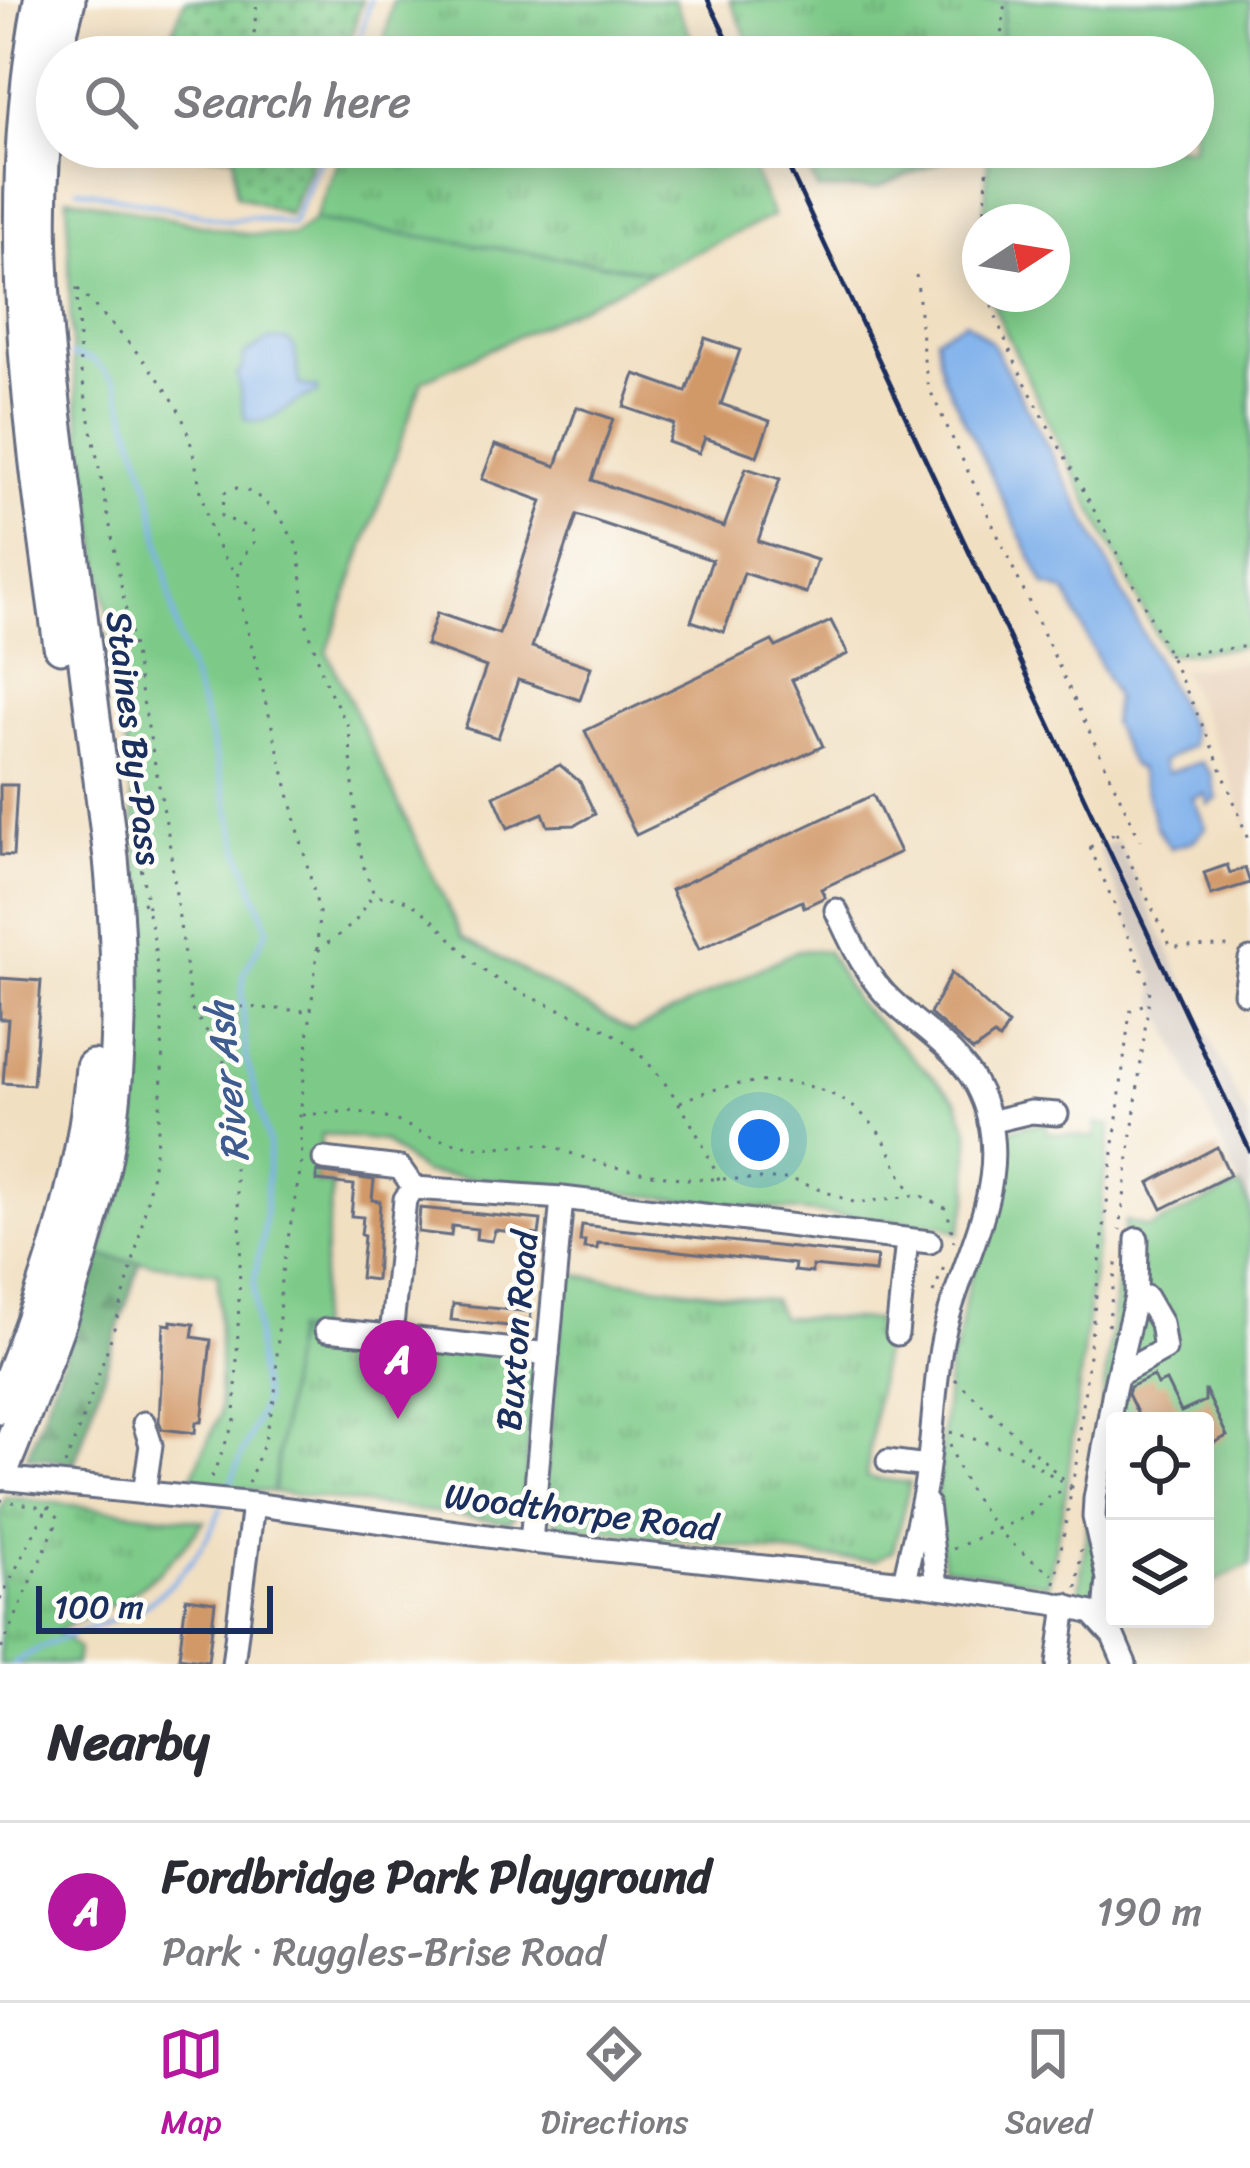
<!DOCTYPE html>
<meta charset="utf-8">
<style>
:root{--surface:#fff;--page:#f2f2f3;--text:#2b2b33;--muted:#7c7c81;--line:#e1e1e2;--accent:#b5179e}
body{margin:0;font-family:Sriracha,sans-serif;background:var(--page);color:var(--text)}
.controls{position:absolute;right:36px;bottom:36px;display:grid;overflow:hidden;border-radius:12px;box-shadow:0 6px 30px #0003}
.controls button{width:108px;height:108px;display:grid;place-items:center;padding:0;border:0;border-bottom:3px solid var(--line);background:var(--surface);color:var(--text);font:60px sans-serif}
.compass{position:absolute;left:962px;top:204px;width:108px;height:108px;border-radius:50%;background:var(--surface);box-shadow:0 6px 30px #0003;rotate:78deg}
.scale{position:absolute;left:36px;bottom:30px;width:237px;box-sizing:border-box;padding-left:12px;border:6px solid #1b2f5e;border-top:0;font-size:33px;line-height:42px;white-space:nowrap;color:#1b2f5e;-webkit-text-stroke:9px #fdfcf7;paint-order:stroke}
.you{position:absolute;left:759px;top:1140px;width:42px;height:42px;margin:-30px;border:9px solid #fff;border-radius:50%;background:#1a73e8;box-shadow:0 0 0 18px #1a73e833}
.badge{display:grid;place-items:center;width:78px;height:78px;border-radius:50%;background:var(--accent);color:#fff;font-size:39px;font-weight:700}
.pin{position:absolute;translate:-50% -99px;filter:drop-shadow(0 3px 6px #0008)}
.pin::after{content:'';position:absolute;top:63px;width:42px;height:36px;background:inherit;clip-path:polygon(0 0,100% 0,50% 100%)}
.list{margin:0;padding:0;list-style:none}
h2{display:flex;justify-content:space-between;align-items:center;height:156px;margin:0;padding:0 48px;font-size:51px}
h2 small{font-size:39px;font-weight:400;color:var(--muted)}
.list li{display:grid;grid-template-columns:78px 1fr auto;gap:36px;align-items:center;box-sizing:border-box;height:180px;padding:0 48px;border-top:3px solid var(--line)}
.list b{display:block;font-size:45px;white-space:nowrap}
.list p{margin:0;font-size:39px;white-space:nowrap;color:var(--muted)}
.list em{font-size:39px;font-style:normal;color:var(--muted)}
.icon{flex:none;width:66px;height:66px;fill:none;stroke:currentColor;stroke-width:2;stroke-linecap:round;stroke-linejoin:round}
.map{position:relative;flex:none;width:1250px;height:1664px;overflow:hidden}
.search{position:absolute;background:var(--surface);box-shadow:0 6px 30px #0003;left:36px;right:36px;top:36px;height:132px;display:flex;align-items:center;gap:30px;box-sizing:border-box;padding:0 42px;border-radius:66px;color:var(--muted);font-size:45px}
.sheet{height:336px;background:var(--surface)}
nav{display:flex;justify-content:space-around;align-items:center;box-sizing:border-box;height:168px;border-top:3px solid var(--line);background:var(--surface);font-size:33px;color:var(--muted)}
nav a{display:grid;justify-items:center;gap:6px}
nav .on{color:var(--accent)}
.map>svg:first-child{display:block}
.built{fill:#e7cfb8}
.railway{fill:#cdc2b9}
.grass{fill:#7dca88;stroke:#4c7c73;stroke-width:3}
.forest{fill:url(#forest-firs);stroke:#406e69;stroke-width:3}
.park{fill:url(#park-tufts);stroke:#4c7c73;stroke-width:3}
.garden{fill:url(#garden-dots);stroke:#4c7c73;stroke-width:3}
.water{fill:#80b1eb;stroke:#4e70a4;stroke-width:3}
.lines{fill:none;stroke-linecap:round;stroke-linejoin:round}
.stream{stroke:#80b1eb;stroke-width:4.5}
.building{fill:#d19868}
.minor-casing{stroke:#666d81;stroke-width:27}
.highway-casing{stroke:#666d81;stroke-width:39}
.path{stroke:#666d81;stroke-width:3;stroke-dasharray:3 9;stroke-linecap:butt}
.minor{stroke:#fff;stroke-width:21}
.highway{stroke:#fff;stroke-width:33}
.rail{stroke:#1b2f5e;stroke-width:4.5}
.path-bridge{stroke:#666d81;stroke-width:3;stroke-dasharray:3 9;stroke-linecap:butt}
.labels{text-anchor:middle;dominant-baseline:central;stroke-width:9;stroke-linejoin:round;paint-order:stroke}
.street-label{font-size:36px;fill:#1b2f5e;stroke:#fdfcf7}
.water-label{font-size:39px;font-style:italic;fill:#3e5c8f;stroke:#fdfcf7}
</style>
<div class="map">
<svg width="1250" height="1664" viewBox="0 0 1250 1664">
<defs>
<pattern id="forest-firs" width="22" height="20" patternUnits="userSpaceOnUse" patternTransform="scale(3)"><rect width="22" height="20" fill="#66ae74"/><path d="M5 1l3.5 6h-7zM16 11l3.5 6h-7z" fill="#538e62"/></pattern>
<pattern id="park-tufts" width="24" height="20" patternUnits="userSpaceOnUse" patternTransform="scale(3)"><rect width="24" height="20" fill="#7dca88"/><path d="M3 7l-1-3M5 7V3M7 7l1-3M15 17l-1-3M17 17v-4M19 17l1-3" fill="none" stroke="#66a472"/></pattern>
<pattern id="garden-dots" width="8" height="8" patternUnits="userSpaceOnUse" patternTransform="scale(3)"><rect width="8" height="8" fill="#7dca88"/><path d="M2 2h.1M6 6h.1" fill="none" stroke="#66a472" stroke-width="1.8" stroke-linecap="round"/></pattern>
</defs>
<rect width="100%" height="100%" fill="#fdfcf7"/>
<filter id="ink" filterUnits="userSpaceOnUse"><feTurbulence type="fractalNoise" baseFrequency=".00833" numOctaves="2"/><feDisplacementMap in="SourceGraphic" scale="24" xChannelSelector="R" yChannelSelector="G"/><feConvolveMatrix kernelMatrix="1 2 1 2 8 2 1 2 1" color-interpolation-filters="sRGB"/></filter>
<filter id="wash" filterUnits="userSpaceOnUse"><feTurbulence type="fractalNoise" baseFrequency=".004" numOctaves="4" result="noise"/><feDisplacementMap in="SourceGraphic" scale="48" xChannelSelector="R" yChannelSelector="G"/><feGaussianBlur stdDeviation="2.7" result="paint"/><feColorMatrix in="noise" values="0 0 0 0 0 0 0 0 0 0 0 0 0 0 0 0 0 1.4 0 .05"/><feComposite in="paint" operator="in"/></filter>
<g filter="url(#wash)">
<rect width="100%" height="100%" fill="#f1dfc1"/>
<!-- built -->
<path class="built" d="M1250 662V834L1221 754 1181 670Z"/>
<!-- railway -->
<path class="railway" d="M1117 840 1250 1124V1207L1155 999 1154 975 1098 849Z"/>
<!-- grass -->
<g class="grass">
<path d="M1005 0H1250V646L1166 655 1055 436 988 294H1052V222H984L989 147H1193V57H999Z"/>
<path d="M67 197 245 234 292 236 314 220 654 272 422 381 327 652 462 937 632 1032 798 950 827 951 856 1002 957 1100 969 1131V1198L959 1233 942 1226 423 1173 383 1141 322 1134 316 1183 333 1185 315 1334 294 1332 273 1492 189 1483 220 1414 218 1273 100 1256C114 1207 129 1156 135 1105 162 857 101 615 74 370 68 313 70 255 67 197Z"/>
<path d="M1031 1124H1047V1133L1095 1138 1096 1124 1111 1125 1066 1492 1048 1584 943 1566 936 1499 950 1354H955L968 1285 992 1224 1002 1176V1132Z"/>
<path d="M1240 1186 1250 1207V1565L1205 1586V1421H1115V1611L1079 1591 1125 1221 1148 1228Z"/>
</g>
<!-- forest -->
<path class="forest" d="M100 1256 140 1262 75 1463 27 1457Z"/>
<!-- park -->
<g class="park">
<path d="M393 0H674L700 57H381Z"/>
<path d="M730 0H1005L999 57H756Z"/>
<path d="M344 147H742L773 216 654 272 314 220Z"/>
<path d="M798 147H989L988 153 947 159 876 188 818 190Z"/>
<path d="M566 1274 773 1300 781 1317 876 1320 874 1336 894 1339 893 1346H883L866 1477 910 1483 893 1551 876 1560 827 1558 559 1525 543 1506Z"/>
<path d="M294 1331 536 1357 523 1507 509 1522 273 1492Z"/>
<path d="M6 1497 204 1521C155 1586 130 1597 57 1631L78 1649 76 1664H0V1512Z"/>
</g>
<!-- garden -->
<g class="garden">
<path d="M185 0H362L345 57H169L168 42Z"/>
<path d="M172 147H318L289 215 236 195 234 155 172 154Z"/>
</g>
<!-- water -->
<g class="water">
<path d="M966 321 992 343 1083 513 1191 730 1192 745 1162 762 1167 773 1201 762 1211 774 1217 799 1208 804 1205 794 1193 798 1206 828 1192 842 1170 848 1156 826 1139 769 1132 766 1112 724 1115 697 1066 592 1045 585 942 374 936 337Z"/>
<path d="M268 340H286L294 346 300 385 318 388 317 394C291 398 272 430 245 419L237 374 243 369 244 355Z"/>
</g>
<g class="lines">
<!-- stream -->
<g class="stream">
<path d="M356 57 370 0"/>
<path d="M78 189 231 221 250 217 292 224 325 147"/>
<path d="M71 355 93 360 117 383 149 486 178 636 204 714 242 857 268 929 244 973 242 995 246 1057 269 1145 264 1230 254 1281 258 1370 264 1401 227 1492"/>
<path d="M13 1664C45 1641 86 1631 123 1616 167 1599 205 1551 221 1508"/>
</g>
</g>
<g id="blocks">
<!-- building -->
<g class="building">
<path d="M705 338 740 350 721 404 770 421 757 456 705 438 699 453 668 442 674 424 624 407 635 374 686 392Z"/>
<path d="M577 407 613 419 592 480 724 527 746 468 780 479 758 541 817 560 806 593 744 573 724 632 691 621 712 560 577 515 532 647 591 667 580 700 518 680 498 738 465 728 486 667 426 645 437 613 499 634 542 501 482 479 495 445 556 466Z"/>
<path d="M831 621 848 654 792 680 823 746 636 835 585 731 772 641 776 647Z"/>
<path d="M560 765 580 782 595 814 575 825 548 826 543 813 508 828 494 796Z"/>
<path d="M0 785H17L13 856 0 855Z"/>
<path d="M873 795 900 852 821 889 825 897 804 907 802 901 699 949 671 890Z"/>
<path d="M1227 865 1230 873 1245 868 1250 883 1211 895 1204 873Z"/>
<path d="M951 973 1008 1025 999 1040 994 1036 973 1051 930 1014Z"/>
<path d="M0 978 41 981 33 1085 3 1083 8 1019H0Z"/>
<path d="M1217 1147 1230 1175 1162 1209 1149 1183Z"/>
<path d="M317 1172 374 1180 372 1200 380 1201 376 1280 360 1278 364 1236 361 1235 363 1217 351 1216 354 1185 317 1181Z"/>
<path d="M420 1208 541 1220 539 1235 495 1230 492 1241 476 1239 477 1229 452 1226 451 1236 418 1232Z"/>
<path d="M582 1225 877 1257 875 1272 812 1266V1273L794 1271 795 1264 616 1244 598 1243 597 1249 584 1248 585 1241H580Z"/>
<path d="M453 1304 531 1312 529 1328 451 1320Z"/>
<path d="M171 1321 194 1324 192 1337 211 1340 202 1422H196L195 1433 162 1429 159 1421 164 1324 171 1325Z"/>
<path d="M1153 1376 1157 1385 1166 1381 1181 1412 1205 1401V1389L1227 1436 1205 1447V1421H1141L1128 1394 1130 1387Z"/>
<path d="M186 1598 215 1602 208 1661 179 1657Z"/>
</g>
</g>
</g>
<g filter="url(#ink)">
<use href="#blocks" fill-opacity="0" stroke="#666d81" stroke-width="3"/>
<g class="lines">
<!-- minor casing -->
<g class="minor-casing">
<g id="minor">
<path d="M836 910C851 942 866 977 893 1002 920 1028 959 1051 976 1085 1024 1176 956 1260 941 1348 933 1396 933 1445 924 1493 918 1523 910 1552 904 1582"/>
<path d="M1245 993 1250 959"/>
<path d="M989 1122 1031 1112 1057 1114"/>
<path d="M324 1159 400 1168 414 1188"/>
<path d="M1136 1297 1137 1239"/>
<path d="M326 1330 391 1336"/>
<path d="M897 1334 907 1240"/>
<path d="M548 1354 391 1336 405 1199 414 1188 562 1198 930 1242"/>
<path d="M888 1461 927 1466"/>
<path d="M0 1478 244 1503 531 1542 904 1582 1051 1603 1092 1613 1113 1636 1125 1664"/>
<path d="M144 1493 151 1445 144 1423"/>
<path d="M927 1503 937 1586"/>
<path d="M531 1542 562 1198"/>
<path d="M1104 1624 1108 1579 1094 1517 1095 1499 1114 1390C1121 1359 1128 1328 1136 1297H1146L1161 1323 1165 1349 1118 1375"/>
<path d="M233 1664 253 1504"/>
<path d="M1058 1664 1066 1605"/>
</g>
</g>
<!-- highway casing -->
<g class="highway-casing">
<g id="highway">
<path d="M41 0C0 213 31 432 61 646"/>
<path d="M0 1406C44 1298 84 1184 93 1067"/>
<path d="M0 1473C42 1370 86 1260 106 1151 123 1054 120 955 111 858 95 740 81 623 66 506 43 328 21 176 68 0"/>
</g>
</g>
<!-- path -->
<g class="path">
<path d="M252 57 257 0"/>
<path d="M999 57 1005 0"/>
<path d="M984 222 989 147"/>
<path d="M916 275C922 314 920 350 929 388L1140 840"/>
<path d="M77 288 80 367 168 833 191 1009 223 1054 229 1103 241 1236 235 1420 210 1481"/>
<path d="M78 289C108 320 162 375 180 413 204 464 196 531 236 572"/>
<path d="M988 294C1009 360 1048 425 1081 486 1143 602 1208 721 1250 846"/>
<path d="M1168 655 1250 646"/>
<path d="M131 810 148 907"/>
<path d="M1116 833 1171 947 1235 946"/>
<path d="M1090 847 1150 989 1120 1230"/>
<path d="M317 950 319 912 239 596C237 573 238 560 254 542L252 529 221 516 224 493 237 488 254 493 279 515 299 549 305 619 326 684 349 728 356 825 363 865 375 897"/>
<path d="M224 1053 229 1048 230 1006 308 1011"/>
<path d="M680 1102C744 1073 829 1069 877 1130 892 1149 898 1175 913 1195"/>
<path d="M302 1115 355 1111 395 1120 433 1138 479 1148 543 1144 609 1166 651 1174 687 1179H791L856 1203 920 1195 947 1209 954 1242"/>
<path d="M933 1293 944 1267"/>
<path d="M1108 1326 1117 1258"/>
<path d="M955 1379 1071 1486"/>
<path d="M950 1432 1011 1450 1066 1484"/>
<path d="M950 1444C967 1500 1003 1544 1053 1574"/>
<path d="M65 1465C126 1311 180 1136 157 969 154 945 154 918 140 898"/>
<path d="M248 1483 264 1444 275 1395 281 1278 302 1160 300 1116 317 952C329 940 350 930 359 916 364 908 365 899 376 897 418 888 452 945 479 967 525 1004 597 1015 634 1049 672 1084 699 1133 719 1180"/>
<path d="M0 1500 50 1508 59 1518 0 1652"/>
<path d="M953 1549 1029 1515 1050 1495 1071 1488"/>
<path d="M1055 1583 1076 1464 1128 1026 1131 1010 1147 1003"/>
<path d="M1077 1588 1081 1550"/>
<path d="M0 1600 47 1508"/>
</g>
<!-- minor -->
<use href="#minor" class="minor"/>
<!-- highway -->
<use href="#highway" class="highway"/>
<!-- rail -->
<g class="rail">
<path d="M708 0 736 57"/>
<path d="M779 147 1250 1151"/>
</g>
<!-- path-bridge -->
<path class="path-bridge" d="M1090 847 1116 833"/>
</g>
</g>
<g class="labels">
<!-- street labels -->
<g class="street-label">
<text transform="translate(134 738) rotate(83)">Staines By-Pass</text>
<text transform="translate(517 1331) rotate(-85)">Buxton Road</text>
<text transform="translate(581 1512) rotate(7)">Woodthorpe Road</text>
</g>
<!-- water labels -->
<g class="water-label">
<text transform="translate(227 1082) rotate(-96)">River Ash</text>
</g>
</g>
</svg>
<div class="controls">
<button><svg class="icon" aria-label="locate" viewBox="0 0 24 24"><circle cx="12" cy="12" r="6"/><path d="M12 2v4M12 18v4M2 12h4M18 12h4"/></svg></button>
<button><svg class="icon" aria-label="layers" viewBox="0 0 24 24"><path d="M12 4l9 5-9 5-9-5zM3 14l9 5 9-5"/></svg></button>
</div>
<svg class="compass" viewBox="-18 -18 36 36"><path d="M0-13l5 13h-10z" fill="#e53935"/><path d="M0 13l5-13h-10z" fill="#7c7c81"/></svg>
<div class="scale">100 m</div>
<div class="you"></div>
<div class="pin badge" style="left:398px;top:1419px">A</div>
<div class="search"><svg class="icon" aria-label="search" viewBox="0 0 24 24"><circle cx="10" cy="10" r="6"/><path d="M15 15l6 6"/></svg>Search here</div>
</div>
<section class="sheet">
<h2>Nearby<small></small></h2>
<ul class="list">
<li><span class="badge">A</span><div><b>Fordbridge Park Playground</b><p>Park · Ruggles-Brise Road</p></div><em>190 m</em></li>
</ul>
</section>
<nav>
<a class="on"><svg class="icon" aria-label="map" viewBox="0 0 24 24"><path d="M3 6l6-2 6 2 6-2v14l-6 2-6-2-6 2zM9 4v14M15 6v14"/></svg>Map</a>
<a><svg class="icon" aria-label="directions" viewBox="0 0 24 24"><path d="M12 3l9 9-9 9-9-9zM9 14v-3h6M13 9l2 2-2 2"/></svg>Directions</a>
<a><svg class="icon" aria-label="saved" viewBox="0 0 24 24"><path d="M7 4h10v16l-5-4-5 4z"/></svg>Saved</a>
</nav>
